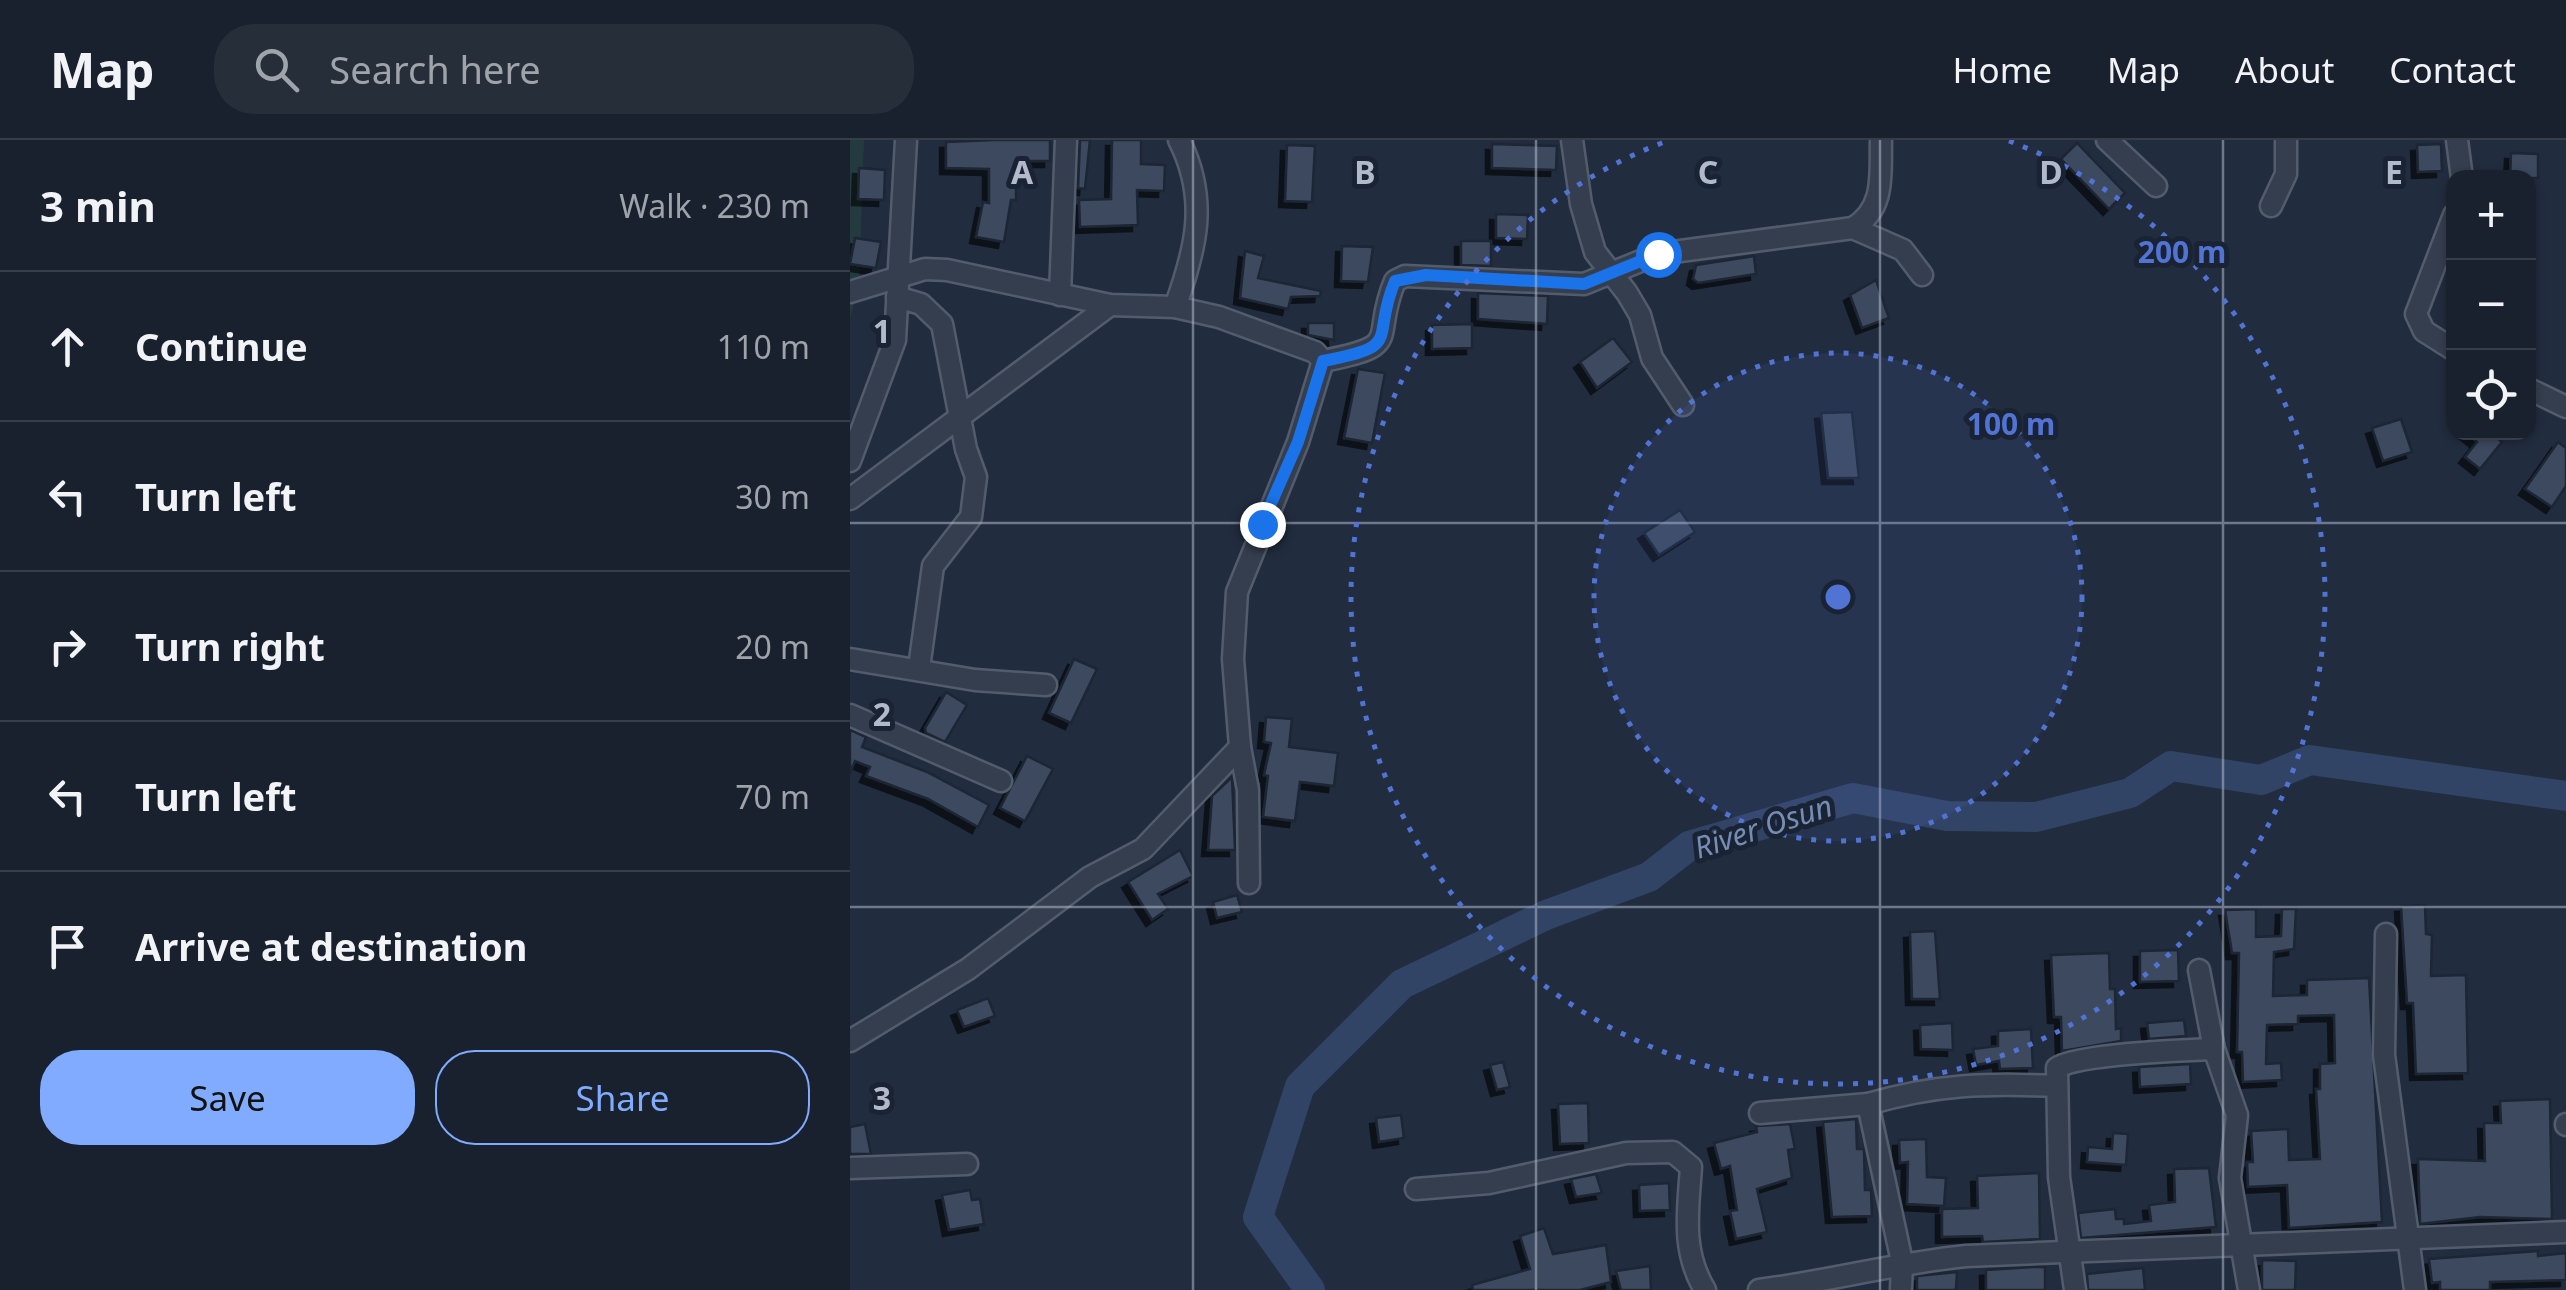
<!DOCTYPE html>
<meta charset="utf-8">
<style>
:root{--surface:#19212e;--page:#262e3a;--text:#f1f3f6;--muted:#9fa3aa;--line:#373e4a;--accent:#80abff}
body{margin:0;font-family:"Noto Sans",sans-serif;background:var(--page);color:var(--text)}
.controls{position:absolute;right:30px;top:30px;display:grid;overflow:hidden;border-radius:20px;box-shadow:0 2px 8px #0004}
.controls button{width:90px;height:90px;display:grid;place-items:center;padding:0;border:0;border-bottom:2px solid var(--line);background:var(--surface);color:var(--text);font:50px sans-serif}
.stop{position:absolute;width:30px;height:30px;margin:-22px;border:8px solid #1a73e8;border-radius:50%;background:#fff}
.stop.end{background:#1a73e8;border-color:#fff;box-shadow:0 2px 10px #0008}
.list{margin:0;padding:0;list-style:none}
h2{display:flex;justify-content:space-between;align-items:center;height:130px;margin:0;padding:0 40px;font-size:42px}
h2 small{font-size:32px;font-weight:400;color:var(--muted)}
.list li{display:grid;grid-template-columns:65px 1fr auto;gap:30px;align-items:center;box-sizing:border-box;height:150px;padding:0 40px;border-top:2px solid var(--line)}
.list b{display:block;font-size:38px;white-space:nowrap}
.list em{font-size:32px;font-style:normal;color:var(--muted)}
.actions{display:flex;gap:20px;padding:30px 40px}
.actions a{flex:1;padding:22px 0;border:2px solid var(--accent);border-radius:40px;text-align:center;font-size:35px;color:var(--accent)}
.actions .main{background:var(--accent);color:#111}
.icon{flex:none;width:55px;height:55px;fill:none;stroke:currentColor;stroke-width:2;stroke-linecap:round;stroke-linejoin:round}
.map{position:relative;flex:none;width:1716px;height:1150px;overflow:hidden}
header{display:flex;align-items:center;gap:60px;box-sizing:border-box;height:140px;padding:0 50px;background:var(--surface);border-bottom:2px solid var(--line)}
header strong{font-size:48px}
nav{display:flex;gap:55px;margin-inline-start:auto;font-size:35px}
.search{width:700px;height:90px;background:var(--page);display:flex;align-items:center;gap:25px;box-sizing:border-box;padding:0 35px;border-radius:40px;color:var(--muted);font-size:38px}
main{display:flex}
aside{flex:1;background:var(--surface)}
.map>svg:first-child{display:block}
.green{fill:#233b3f}
.lines{fill:none;stroke-linecap:round;stroke-linejoin:round}
.river{stroke:#314465;stroke-width:30}
.building{fill:#3c4a5e;stroke:#1c2535;stroke-width:2.5;filter:url(#shadow)}
.street-casing{stroke:#535c6c;stroke-width:25}
.street{stroke:#353e4e;stroke-width:20}
.route{stroke:#1a73e8;stroke-width:12}
.grid{fill:none;stroke:#b1b9ca;stroke-width:2.5;stroke-opacity:0.55}
.ring{fill:none;stroke:#5173d3;stroke-width:5;stroke-dasharray:5 10}
.labels{text-anchor:middle;dominant-baseline:central;stroke-width:10;stroke-linejoin:round;paint-order:stroke}
.water-label{font-size:30px;font-style:italic;fill:#758db4;stroke:#1a2333}
.grid-label{font-size:32px;text-anchor:middle;font-weight:bold;fill:#b1b9ca;stroke:#1a2333;stroke-width:10;stroke-linejoin:round;paint-order:stroke}
.centre{fill:#5173d3;stroke:#1a2333;stroke-width:5}
.ring-label{font-size:30px;text-anchor:middle;font-weight:bold;fill:#5173d3;stroke:#1a2333;stroke-width:10;stroke-linejoin:round;paint-order:stroke}
</style>
<header>
<strong>Map</strong>
<div class="search"><svg class="icon" aria-label="search" viewBox="0 0 24 24"><circle cx="10" cy="10" r="6"/><path d="M15 15l6 6"/></svg>Search here</div>
<nav><a>Home</a><a>Map</a><a>About</a><a>Contact</a></nav>
</header>
<main>
<aside>
<h2>3 min<small>Walk · 230 m</small></h2>
<ul class="list">
<li><svg class="icon" aria-label="ahead" viewBox="0 0 24 24"><path d="M12 20V5M6 11l6-6 6 6"/></svg><div><b>Continue</b></div><em>110 m</em></li>
<li><svg class="icon" aria-label="left" viewBox="0 0 24 24"><path d="M17 20v-9H6M10 6l-5 5 5 5"/></svg><div><b>Turn left</b></div><em>30 m</em></li>
<li><svg class="icon" aria-label="right" viewBox="0 0 24 24"><path d="M7 20v-9h11M14 6l5 5-5 5"/></svg><div><b>Turn right</b></div><em>20 m</em></li>
<li><svg class="icon" aria-label="left" viewBox="0 0 24 24"><path d="M17 20v-9H6M10 6l-5 5 5 5"/></svg><div><b>Turn left</b></div><em>70 m</em></li>
<li><svg class="icon" aria-label="arrive" viewBox="0 0 24 24"><path d="M6 21V4h12l-3 4 3 4H6"/></svg><div><b>Arrive at destination</b></div></li>
</ul>
<div class="actions"><a class="main">Save</a><a>Share</a></div>
</aside>
<div class="map">
<svg width="1716" height="1150" viewBox="0 0 1716 1150">
<defs>
<filter id="shadow"><feDropShadow dx="-6" dy="6" stdDeviation="0" flood-color="#0009"/></filter>
</defs>
<rect width="100%" height="100%" fill="#212c3e"/>
<!-- green -->
<path class="green" d="M0 0H14L9 147 0 178Z"/>
<g class="lines">
<!-- river -->
<path class="river" d="M460 1150 408 1077 450 946 552 844 696 775 799 737 839 706 1003 658 1097 676 1186 677 1280 653 1321 626 1411 640 1460 620 1716 656"/>
</g>
<!-- building -->
<g class="building">
<path d="M144 0H200V21H166V60H161L154 102 126 97 133 62 139 63V29L96 28V2Z"/>
<path d="M230 0H240L235 49 228 48Z"/>
<path d="M262 0H291V24L315 25 314 51 287 50 288 85 230 87 229 60 261 59Z"/>
<path d="M1227 3 1275 53 1259 69 1211 19Z"/>
<path d="M642 4 707 6 706 30 642 28Z"/>
<path d="M1591 4 1592 31 1568 32 1567 5Z"/>
<path d="M437 5 465 6 462 62 435 61Z"/>
<path d="M1661 13 1688 14V38H1660Z"/>
<path d="M9 28 35 30 34 60 8 59Z"/>
<path d="M646 74 678 75 677 99 646 98Z"/>
<path d="M5 98 31 102 26 128 0 124Z"/>
<path d="M611 101H641V126L611 125Z"/>
<path d="M492 106 523 107 518 142 491 141Z"/>
<path d="M395 111 414 116 408 138 471 151 470 156 441 157 438 169 390 158Z"/>
<path d="M904 116 906 134 848 143 843 139 846 125Z"/>
<path d="M1026 140 1039 178 1012 188 1000 155Z"/>
<path d="M628 153 698 156 697 184 628 179Z"/>
<path d="M458 183H484V200L458 195Z"/>
<path d="M622 184V208L582 209V185Z"/>
<path d="M763 198 782 222 747 248 730 222Z"/>
<path d="M508 229 535 233 522 303 494 298Z"/>
<path d="M1002 272 1009 338H978L971 273Z"/>
<path d="M1551 279 1562 312 1533 321 1522 288Z"/>
<path d="M1615 292H1640L1652 302 1630 329 1615 317 1627 302Z"/>
<path d="M1708 302 1716 308V346L1702 367 1675 349Z"/>
<path d="M830 370 845 392 809 415 794 393Z"/>
<path d="M224 519 247 529 221 583 199 573Z"/>
<path d="M96 552 117 565 95 602 76 593 75 588Z"/>
<path d="M416 577 442 579 439 607 488 613 484 646 450 642 445 681 413 677 418 636 414 635 421 603 414 602Z"/>
<path d="M0 590 16 597 12 607 77 632 139 665 128 687 78 659 16 636 20 627 5 621 0 633Z"/>
<path d="M177 616 203 629 175 681 150 668Z"/>
<path d="M382 637 385 710H358L362 656Z"/>
<path d="M330 710 343 736 308 754 318 769 302 780 278 742Z"/>
<path d="M387 755 392 772 367 778 363 762Z"/>
<path d="M1575 765 1576 794 1582 795 1581 836 1616 835 1618 933 1566 934 1563 863H1557L1551 766Z"/>
<path d="M1406 769V797L1431 796 1432 769H1446L1444 809 1424 812 1423 856 1457 855V840L1519 838 1532 1082 1439 1088 1437 1045 1398 1047 1397 1022H1403L1401 991 1438 989 1439 1020 1470 1019 1466 949H1470V924L1485 923 1484 875 1448 876V884L1417 885 1416 924 1431 923 1432 940 1393 942 1392 912H1387L1389 813H1382L1375 770Z"/>
<path d="M1085 791 1090 859H1062L1060 792Z"/>
<path d="M1328 810 1329 841 1290 842V811Z"/>
<path d="M1259 813 1260 849H1265L1266 889 1271 888V901L1212 911 1211 877H1204L1201 815Z"/>
<path d="M138 858 145 876 114 887 107 870Z"/>
<path d="M1334 880 1336 896 1299 899 1297 883Z"/>
<path d="M1102 883 1103 910 1071 909 1070 885Z"/>
<path d="M1181 889 1183 928 1150 929 1149 921 1126 925 1123 909 1148 906V891Z"/>
<path d="M653 922 660 947 647 950 640 925Z"/>
<path d="M1340 924 1341 944 1290 947 1289 927Z"/>
<path d="M1700 959 1702 1079 1630 1077 1570 1084 1568 1019 1635 1021 1634 983H1651L1650 961Z"/>
<path d="M738 963 739 1003 710 1004 708 964Z"/>
<path d="M551 975 554 998 529 1002 526 978Z"/>
<path d="M1006 979 1007 1009H1014L1015 1050H1021L1022 1076 982 1077 973 982Z"/>
<path d="M15 984 21 1014H0V987Z"/>
<path d="M940 984 945 1009 938 1010 942 1038 907 1049 917 1092 886 1099 880 1071 887 1070 880 1026 871 1029 864 1003 907 992 906 986Z"/>
<path d="M1263 993 1278 994 1276 1025 1237 1022 1238 1007 1262 1009Z"/>
<path d="M1076 999 1077 1037 1096 1038 1094 1066 1057 1064 1058 1022 1050 1023 1049 1000Z"/>
<path d="M1359 1028 1366 1087 1231 1098 1228 1073 1265 1069 1266 1079H1274V1084L1301 1081 1299 1065 1325 1062 1324 1029Z"/>
<path d="M1189 1033 1190 1099 1133 1102 1132 1096 1092 1097V1069L1128 1068 1127 1036Z"/>
<path d="M746 1034 752 1053 726 1057 721 1039Z"/>
<path d="M819 1043 820 1070 790 1071 789 1045Z"/>
<path d="M120 1050 122 1060 130 1059 134 1084 99 1090 92 1055Z"/>
<path d="M694 1088 703 1114 756 1105 761 1142 730 1150H623L622 1145 680 1129 670 1096Z"/>
<path d="M1688 1111V1116L1716 1113V1140L1640 1142V1150H1590V1142L1582 1143 1579 1119Z"/>
<path d="M1412 1120 1446 1121 1445 1150H1412Z"/>
<path d="M800 1126 801 1150H771L766 1131Z"/>
<path d="M1182 1127H1195V1150H1136V1130Z"/>
<path d="M1293 1128 1295 1150H1238L1237 1134Z"/>
<path d="M1107 1132 1106 1150H1067V1136Z"/>
</g>
<g class="lines">
<!-- street casing -->
<g class="street-casing">
<g id="street">
<path d="M722 0 731 64 745 112 777 153 790 175 802 218 833 265"/>
<path d="M1257 0 1306 46"/>
<path d="M1607 0 1612 38"/>
<path d="M1421 66 1436 34V0"/>
<path d="M1604 75 1566 174 1574 191 1604 210"/>
<path d="M1003 88 1053 110 1072 135"/>
<path d="M0 152 75 129 97 130 260 165 325 167 369 177 465 212 473 221 448 302 387 452 383 519 390 607 293 709 240 737 118 829 0 901"/>
<path d="M210 155 216 0"/>
<path d="M47 157 71 164 92 184 116 309 126 337 121 377 83 426 69 528"/>
<path d="M325 167C346 109 359 59 329 0"/>
<path d="M473 221C556 205 520 200 545 141L555 136 734 144 808 114 1003 88C1036 68 1030 34 1031 0"/>
<path d="M1679 249 1716 267"/>
<path d="M0 321 45 200 56 0"/>
<path d="M0 359 260 165"/>
<path d="M0 519 125 540 196 545"/>
<path d="M0 575 151 641"/>
<path d="M390 607 398 650 399 743"/>
<path d="M1536 794 1534 915 1565 1150"/>
<path d="M1349 830 1364 909 1387 975 1380 1038 1399 1150"/>
<path d="M910 973 1018 964"/>
<path d="M1716 984V985"/>
<path d="M0 1028 117 1024"/>
<path d="M566 1049 639 1043 776 1013 823 1012 841 1027C838 1071 831 1110 855 1150"/>
<path d="M909 1150C979 1141 1046 1123 1116 1116L1716 1092"/>
<path d="M1051 1150 1052 1122 1018 964C1087 944 1136 943 1207 946"/>
<path d="M1225 1150 1209 1037 1207 928C1227 914 1336 910 1364 909"/>
</g>
</g>
<!-- street -->
<use href="#street" class="street"/>
</g>
<g class="lines">
<!-- route -->
<path class="route" d="M412 384 448 302 473 221C555 206 520 200 545 141L576 135 734 144 808 114"/>
</g>
<!-- grid -->
<path class="grid" d="M343 0V1150M686 0V1150M1030 0V1150M1373 0V1150M0 383H1716M0 767H1716"/>
<!-- distance rings -->
<circle cx="988" cy="457" r="244" fill="#5173d3" fill-opacity=".12"/>
<g class="ring">
<circle cx="988" cy="457" r="244"/>
<path d="M1159 1A487 487 0 1 1 817 1"/>
</g>
<g class="labels">
<!-- water labels -->
<g class="water-label">
<text transform="translate(913 686) rotate(-18)">River Osun</text>
</g>
</g>
<g class="grid-label">
<text x="172" y="44">A</text>
<text x="515" y="44">B</text>
<text x="858" y="44">C</text>
<text x="1201" y="44">D</text>
<text x="1544" y="44">E</text>
<text x="32" y="203">1</text>
<text x="32" y="586">2</text>
<text x="32" y="970">3</text>
</g>
<circle cx="988" cy="457" r="15" class="centre"/>
<g class="ring-label">
<text x="1332" y="123">200 m</text>
<text x="1161" y="295">100 m</text>
</g>
</svg>
<div class="controls">
<button>+</button>
<button>−</button>
<button><svg class="icon" aria-label="locate" viewBox="0 0 24 24"><circle cx="12" cy="12" r="6"/><path d="M12 2v4M12 18v4M2 12h4M18 12h4"/></svg></button>
</div>
<div class="stop" style="left:808px;top:114px"></div>
<div class="stop end" style="left:412px;top:384px"></div>
</div>
</main>
